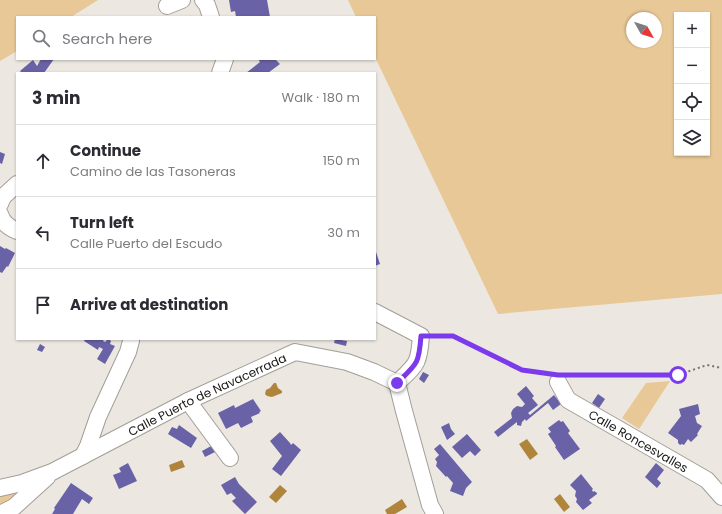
<!DOCTYPE html>
<meta charset="utf-8">
<style>
:root{--surface:#fff;--page:#f2f2f3;--text:#2b2b33;--muted:#7c7c81;--line:#e1e1e2}
body{margin:0;font-family:Poppins,sans-serif;background:var(--page);color:var(--text)}
.controls{position:absolute;right:12px;top:12px;display:grid;overflow:hidden;border-radius:0px;box-shadow:0 1px 3px #0004}
.controls button{width:36px;height:36px;display:grid;place-items:center;padding:0;border:0;border-bottom:1px solid var(--line);background:var(--surface);color:var(--text);font:20px sans-serif}
.compass{position:absolute;left:626px;top:12px;width:36px;height:36px;border-radius:50%;background:var(--surface);box-shadow:0 1px 3px #0004;rotate:129deg}
.stop{position:absolute;width:12px;height:12px;margin:-9px;border:3px solid #7c3aed;border-radius:50%;background:#fff}
.stop.end{background:#7c3aed;border-color:#fff;box-shadow:0 1px 4px #0008}
.list{margin:0;padding:0;list-style:none}
h2{display:flex;justify-content:space-between;align-items:center;height:52px;margin:0;padding:0 16px;font-size:17px}
h2 small{font-size:13px;font-weight:400;color:var(--muted)}
.list li{display:grid;grid-template-columns:26px 1fr auto;gap:12px;align-items:center;box-sizing:border-box;height:72px;padding:0 16px;border-top:1px solid var(--line)}
.list b{display:block;font-size:15px;white-space:nowrap}
.list p{margin:0;font-size:13px;white-space:nowrap;color:var(--muted)}
.list em{font-size:13px;font-style:normal;color:var(--muted)}
.icon{flex:none;width:22px;height:22px;fill:none;stroke:currentColor;stroke-width:2;stroke-linecap:round;stroke-linejoin:round}
.map{position:relative;flex:none;width:722px;height:514px;overflow:hidden}
.search{position:absolute;background:var(--surface);box-shadow:0 1px 3px #0004;left:16px;top:16px;width:360px;height:44px;display:flex;align-items:center;gap:10px;box-sizing:border-box;padding:0 14px;border-radius:0px;color:var(--muted);font-size:15px}
.panel{position:absolute;background:var(--surface);box-shadow:0 1px 3px #0004;left:16px;top:72px;width:360px;height:268px;border-radius:0px}
.map>svg:first-child{display:block}
.green{fill:#e8c896;fill-rule:evenodd}
.water{fill:#b0853b}
.building{fill:#6962a6}
.lines{fill:none;stroke-linecap:round;stroke-linejoin:round}
.minor-casing{stroke:#a29e98;stroke-width:18}
.path{stroke:#76736f;stroke-width:2;stroke-dasharray:2 3;stroke-linecap:butt}
.minor{stroke:#fff;stroke-width:16}
.route{stroke:#7c3aed;stroke-width:5}
.labels{text-anchor:middle;dominant-baseline:central;stroke-width:3;stroke-linejoin:round;paint-order:stroke}
.street-label{font-size:12px;fill:#151412;stroke:#ece8e1}
</style>
<div class="map">
<svg width="722" height="514" viewBox="0 0 722 514">
<rect width="100%" height="100%" fill="#ece8e1"/>
<!-- green -->
<g class="green">
<path d="M0 0H98L71 17H17V51L0 61Z"/>
<path d="M348 0H722V294L498 314 375 57V17H356ZM677 15H707V153H677ZM632 18H656V42H632Z"/>
<path d="M670 381 639 429 622 418 646 383Z"/>
<path d="M0 492H20L0 510Z"/>
</g>
<!-- water -->
<g class="water">
<path d="M274 383H276L278 388 282 391V393L272 397 267 396 265 394 266 390 270 388Z"/>
<path d="M527 439 538 454 530 460 519 444Z"/>
<path d="M182 460 185 467 171 472 169 465Z"/>
<path d="M280 485 287 491 276 503 269 497Z"/>
<path d="M560 494 570 507 564 512 554 499Z"/>
<path d="M402 499 407 507 395 514H387L385 510Z"/>
</g>
<!-- building -->
<g class="building">
<path d="M229 0H267L270 17H236L235 11 231 12Z"/>
<path d="M41 59H54L44 73H22L20 71 33 60 37 66Z"/>
<path d="M258 59H275L280 64 268 73H246L260 62Z"/>
<path d="M0 152 5 154 2 164 0 163Z"/>
<path d="M0 246 5 249 6 248 15 253 8 267 7 266 2 273 0 272Z"/>
<path d="M375 249 380 264 375 266Z"/>
<path d="M85 339H104L103 341 105 342 108 339 111 341 110 344 115 346 105 364 97 359 103 349 99 347 98 350 84 341Z"/>
<path d="M335 339 347 341 346 346 334 343Z"/>
<path d="M40 344 45 347 42 352 37 350Z"/>
<path d="M423 372 429 375 424 383 419 379Z"/>
<path d="M526 386 534 396 532 398 538 405 528 413 530 415 554 395 561 404 553 410 548 403 526 421 525 419 522 422 521 426 517 425V422L498 437 494 432 512 418 511 413 513 409 517 406 522 407 525 404 517 394Z"/>
<path d="M598 394 605 399 599 408 592 403Z"/>
<path d="M253 399 261 411 259 412 260 413 251 417 253 422 241 428 238 423 226 429 218 413 234 405 235 408Z"/>
<path d="M698 404 700 414 695 416 697 423 702 426 697 434 698 435 691 442 688 439 684 445 682 444 680 445 678 443V440L668 433 681 416 679 409Z"/>
<path d="M559 420 561 422 563 421 570 431 568 433 580 449 564 460 555 447 556 446 548 434 551 432 548 428Z"/>
<path d="M449 423 451 429 455 434 447 440 441 427Z"/>
<path d="M179 425 197 438 191 448 168 434 172 427 177 429Z"/>
<path d="M280 432 290 443 291 445 293 443 301 450 281 476 272 469 282 456 270 441Z"/>
<path d="M467 434 481 450 475 456 470 451 462 458 452 447Z"/>
<path d="M440 444 472 482 466 488 463 496 450 491 453 483 447 476 446 477 436 466 437 462 435 459 439 455 434 449Z"/>
<path d="M213 445 217 451 205 457 202 451Z"/>
<path d="M128 463 137 481 119 489 113 475 121 472 119 468Z"/>
<path d="M656 463 664 470 657 479 661 483 657 488 645 477Z"/>
<path d="M581 474 593 489 592 490 593 492 594 491 597 493V494L589 500 592 503 583 510 576 502 577 499 575 496 576 491 570 485Z"/>
<path d="M235 477 239 484 257 502 245 514 232 501 236 498 231 493 227 495 221 485Z"/>
<path d="M71 483 93 498 89 504 82 499 73 514H52L55 509 54 508Z"/>
</g>
<g class="lines">
<!-- minor casing -->
<g class="minor-casing">
<g id="minor">
<path d="M203 0 207 5 211 17"/>
<path d="M167 6 182 0"/>
<path d="M220 73 225 59"/>
<path d="M0 204 3 197 17 184"/>
<path d="M0 214C3 223 8 227 17 231"/>
<path d="M375 312 421 336C419 364 417 364 397 383"/>
<path id="s1" d="M558 382 568 400 707 480 722 497"/>
<path d="M188 401 230 458"/>
<path d="M83 456 88 446 98 417 128 352 131 341V339"/>
<path id="s2" d="M0 488 22 483 52 472 188 401 295 352 347 362 374 372 397 383 404 411 430 505 435 514"/>
<path d="M0 514 14 507 47 477"/>
</g>
</g>
<!-- path -->
<g class="path">
<path d="M435 336H453L522 370 549 373"/>
<path d="M569 374 678 375 707 365 722 368"/>
</g>
<!-- minor -->
<use href="#minor" class="minor"/>
</g>
<g class="lines">
<!-- route -->
<path class="route" d="M397 383C417 364 419 364 421 336H453L522 370 558 375H678"/>
</g>
<g class="labels">
<!-- street labels -->
<g class="street-label">
<text stroke="none"><textPath href="#s2" startOffset="228">Calle Puerto de Navacerrada</textPath></text>
<text stroke="none"><textPath href="#s1" startOffset="102">Calle Roncesvalles</textPath></text>
</g>
</g>
</svg>
<div class="controls">
<button>+</button>
<button>−</button>
<button><svg class="icon" aria-label="locate" viewBox="0 0 24 24"><circle cx="12" cy="12" r="6"/><path d="M12 2v4M12 18v4M2 12h4M18 12h4"/></svg></button>
<button><svg class="icon" aria-label="layers" viewBox="0 0 24 24"><path d="M12 4l9 5-9 5-9-5zM3 14l9 5 9-5"/></svg></button>
</div>
<svg class="compass" viewBox="-18 -18 36 36"><path d="M0-13l5 13h-10z" fill="#e53935"/><path d="M0 13l5-13h-10z" fill="#7c7c81"/></svg>
<div class="stop" style="left:678px;top:375px"></div>
<div class="stop end" style="left:397px;top:383px"></div>
<div class="search"><svg class="icon" aria-label="search" viewBox="0 0 24 24"><circle cx="10" cy="10" r="6"/><path d="M15 15l6 6"/></svg>Search here</div>
<section class="panel">
<h2>3 min<small>Walk · 180 m</small></h2>
<ul class="list">
<li><svg class="icon" aria-label="ahead" viewBox="0 0 24 24"><path d="M12 20V5M6 11l6-6 6 6"/></svg><div><b>Continue</b><p>Camino de las Tasoneras</p></div><em>150 m</em></li>
<li><svg class="icon" aria-label="left" viewBox="0 0 24 24"><path d="M17 20v-9H6M10 6l-5 5 5 5"/></svg><div><b>Turn left</b><p>Calle Puerto del Escudo</p></div><em>30 m</em></li>
<li><svg class="icon" aria-label="arrive" viewBox="0 0 24 24"><path d="M6 21V4h12l-3 4 3 4H6"/></svg><div><b>Arrive at destination</b></div></li>
</ul>
</section>
</div>
